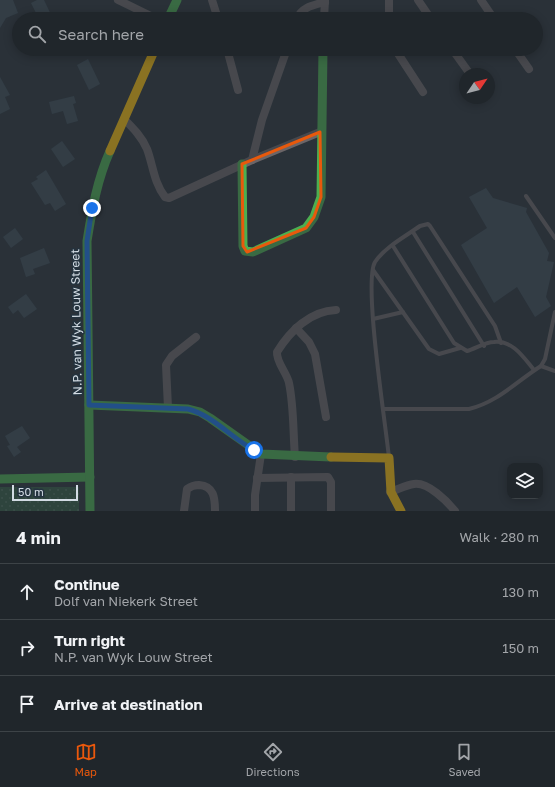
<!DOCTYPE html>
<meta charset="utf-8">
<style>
:root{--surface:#20262b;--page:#2d3237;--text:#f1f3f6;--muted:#a2a5a9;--line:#3d4347;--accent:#ea580c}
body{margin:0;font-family:"Golos Text",sans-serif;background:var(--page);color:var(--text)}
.controls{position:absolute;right:12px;bottom:12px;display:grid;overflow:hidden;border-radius:8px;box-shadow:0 2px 10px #0003}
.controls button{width:36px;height:36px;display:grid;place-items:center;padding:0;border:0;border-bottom:1px solid var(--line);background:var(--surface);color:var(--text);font:20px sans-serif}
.compass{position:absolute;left:459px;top:68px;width:36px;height:36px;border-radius:50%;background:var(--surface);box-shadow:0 2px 10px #0003;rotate:55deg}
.scale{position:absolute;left:12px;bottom:10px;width:66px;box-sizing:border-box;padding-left:4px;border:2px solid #d3dce4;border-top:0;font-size:11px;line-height:14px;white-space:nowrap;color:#d3dce4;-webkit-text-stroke:3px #24333f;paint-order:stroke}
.stop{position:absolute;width:12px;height:12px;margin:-9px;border:3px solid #1a73e8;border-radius:50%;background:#fff}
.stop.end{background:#1a73e8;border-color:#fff;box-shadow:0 1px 4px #0008}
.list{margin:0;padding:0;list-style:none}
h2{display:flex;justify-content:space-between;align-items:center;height:52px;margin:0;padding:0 16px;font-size:17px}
h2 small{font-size:13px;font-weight:400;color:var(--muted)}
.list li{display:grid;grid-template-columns:26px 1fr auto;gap:12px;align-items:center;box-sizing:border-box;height:56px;padding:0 16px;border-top:1px solid var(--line)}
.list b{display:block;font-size:15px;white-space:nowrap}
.list p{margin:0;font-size:13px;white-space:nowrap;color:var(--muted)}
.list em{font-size:13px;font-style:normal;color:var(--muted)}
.icon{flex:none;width:22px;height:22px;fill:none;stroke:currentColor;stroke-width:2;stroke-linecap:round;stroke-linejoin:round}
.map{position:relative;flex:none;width:555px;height:511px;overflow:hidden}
.search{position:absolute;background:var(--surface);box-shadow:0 2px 10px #0003;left:12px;right:12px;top:12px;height:44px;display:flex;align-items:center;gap:10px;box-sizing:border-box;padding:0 14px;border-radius:22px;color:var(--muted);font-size:15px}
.sheet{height:220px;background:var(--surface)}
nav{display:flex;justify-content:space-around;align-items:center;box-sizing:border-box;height:56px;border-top:1px solid var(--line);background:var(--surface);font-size:11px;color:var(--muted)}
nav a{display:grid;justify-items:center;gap:2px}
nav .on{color:var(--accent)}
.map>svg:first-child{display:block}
.green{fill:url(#green-dots)}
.building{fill:#3e4c56}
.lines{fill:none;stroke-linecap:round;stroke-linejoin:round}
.lane{stroke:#6b6567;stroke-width:4}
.street{stroke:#6b6567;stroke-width:8}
.fast{stroke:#4caf50;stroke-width:9}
.slow{stroke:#ffc107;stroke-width:9}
.route{stroke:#1a73e8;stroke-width:5}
.marked{fill:none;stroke:#e8590c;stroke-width:3;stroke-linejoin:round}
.labels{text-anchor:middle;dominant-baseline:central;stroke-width:3;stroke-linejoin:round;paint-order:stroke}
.street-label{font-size:12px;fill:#d3dce4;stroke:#24333f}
</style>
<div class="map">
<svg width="555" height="511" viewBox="0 0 555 511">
<defs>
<pattern id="green-dots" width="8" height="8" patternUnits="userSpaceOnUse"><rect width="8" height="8" fill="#345c44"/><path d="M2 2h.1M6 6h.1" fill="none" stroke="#50735f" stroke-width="1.8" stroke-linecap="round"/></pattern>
</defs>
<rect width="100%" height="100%" fill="#2a3239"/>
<!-- green -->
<rect class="green" x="0" y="487" width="79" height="24"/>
<!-- building -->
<g class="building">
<path d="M0 0H13L18 13 6 18 0 28Z"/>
<path d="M37 0H44L53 19H39L31 3Z"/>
<path d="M88 59 100 84 89 90 77 65Z"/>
<path d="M0 77 10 95 5 97 10 109 0 114Z"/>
<path d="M74 96 76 103 73 104 78 121 67 124 63 111 52 114 49 102Z"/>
<path d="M62 141 75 159 63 167 51 149Z"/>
<path d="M46 170 66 204 55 211 50 203 45 205 31 183 38 179 36 177Z"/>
<path d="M486 188 493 198 527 208 526 212 549 253 547 261 554 262 546 297 551 306 535 317 517 287 494 303 461 245 487 228 469 197Z"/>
<path d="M15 228 23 239 11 248 3 237Z"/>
<path d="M44 248 50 263 33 269 35 274 26 277 20 258Z"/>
<path d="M26 294 37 309 24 318 18 310 13 314 8 307Z"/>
<path d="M22 426 30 438 17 447 21 452 14 457 7 446 10 445 5 436Z"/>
</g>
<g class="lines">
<!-- lane -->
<g class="lane">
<path d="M526 196 555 238"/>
<path d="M413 232 484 346"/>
<path d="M393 246 454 343 467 351C475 349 485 342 494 342 513 340 524 358 534 370"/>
<path d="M373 270 429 349 439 354 460 348"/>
<path d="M373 319 403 312"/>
<path d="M541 366 555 371"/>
<path d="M383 409H469C498 402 517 381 541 366L545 359 555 312"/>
<path d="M389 458C386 426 363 282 375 262 385 247 406 236 420 226L428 224 430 226 495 326 501 343"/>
</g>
<!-- street -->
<g class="street">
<path d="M118 0 157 19"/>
<path d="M212 0 218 19"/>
<path d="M389 0V19"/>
<path d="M418 0 431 19"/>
<path d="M481 0 494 19"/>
<path d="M297 19C301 7 314 5 325 2"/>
<path d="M324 19 325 0"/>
<path d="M227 49 238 90"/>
<path d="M395 49 423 92"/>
<path d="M452 49 470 74"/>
<path d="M515 49 529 69"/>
<path d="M124 119C133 128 142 137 147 149 153 165 154 183 165 197L169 198 252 160 320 132"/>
<path d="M252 160 262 120 287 49"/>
<path d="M296 328 309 342 315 354 326 417"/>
<path d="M168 408 166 365 172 356 196 337"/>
<path d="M295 457C293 433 294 407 289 383 287 373 276 362 277 352 290 331 310 311 336 310"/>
<path d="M257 478 328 477 331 482V511"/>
<path d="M390 492C397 490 406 485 414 484 428 482 447 501 455 511"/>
<path d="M184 511 187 489C191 486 194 485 199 485 214 486 215 498 215 511"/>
<path d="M255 511V495L261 454"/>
<path d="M291 511V477"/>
</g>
<!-- fast -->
<g class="fast">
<path d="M168 19 177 0"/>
<path d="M242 164 243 246 245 251 253 252 306 228 314 217 321 197 323 49"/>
<path d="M89 405 188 409 200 412 210 418 261 454 331 457"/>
<path d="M0 479 90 477"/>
<path d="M90 511 87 241C92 210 97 180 110 151"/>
</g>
<!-- slow -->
<g class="slow">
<path d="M110 151 155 49"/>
<path d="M331 457 389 458 391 492 401 511"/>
</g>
</g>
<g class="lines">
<!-- route -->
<path class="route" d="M92 208 87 241 89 405 188 409C214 416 231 438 254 450"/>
</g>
<!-- marked area -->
<path d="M0 0H555V511H0ZM320 132 321 197 314 217 306 228 247 252 243 246 242 164Z" fill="#2a3239" fill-opacity=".55" fill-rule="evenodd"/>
<path class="marked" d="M320 132 321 197 314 217 306 228 247 252 243 246 242 164Z"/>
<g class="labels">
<!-- street labels -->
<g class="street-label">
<text transform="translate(76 322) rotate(-91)">N.P. van Wyk Louw Street</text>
</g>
</g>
</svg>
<div class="controls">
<button><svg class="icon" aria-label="layers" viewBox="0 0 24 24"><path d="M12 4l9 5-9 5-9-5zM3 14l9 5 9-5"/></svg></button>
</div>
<svg class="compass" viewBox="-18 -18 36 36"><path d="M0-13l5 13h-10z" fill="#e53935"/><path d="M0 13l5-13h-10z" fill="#a2a5a9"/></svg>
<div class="scale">50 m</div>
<div class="stop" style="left:254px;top:450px"></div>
<div class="stop end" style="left:92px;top:208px"></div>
<div class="search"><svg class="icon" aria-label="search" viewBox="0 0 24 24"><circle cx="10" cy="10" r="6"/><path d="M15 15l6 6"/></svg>Search here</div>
</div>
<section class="sheet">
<h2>4 min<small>Walk · 280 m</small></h2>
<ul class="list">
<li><svg class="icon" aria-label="ahead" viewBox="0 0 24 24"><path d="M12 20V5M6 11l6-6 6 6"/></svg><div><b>Continue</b><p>Dolf van Niekerk Street</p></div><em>130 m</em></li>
<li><svg class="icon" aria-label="right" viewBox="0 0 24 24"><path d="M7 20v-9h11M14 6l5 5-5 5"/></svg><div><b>Turn right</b><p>N.P. van Wyk Louw Street</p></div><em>150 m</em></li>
<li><svg class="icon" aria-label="arrive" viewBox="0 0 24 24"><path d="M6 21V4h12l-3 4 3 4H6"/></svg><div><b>Arrive at destination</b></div></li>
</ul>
</section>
<nav>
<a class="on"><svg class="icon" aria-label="map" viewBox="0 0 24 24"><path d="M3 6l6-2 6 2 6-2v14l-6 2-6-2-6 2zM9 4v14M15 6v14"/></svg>Map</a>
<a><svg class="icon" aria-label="directions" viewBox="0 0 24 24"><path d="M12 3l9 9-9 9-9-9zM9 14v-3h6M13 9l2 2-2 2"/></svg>Directions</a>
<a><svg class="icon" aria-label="saved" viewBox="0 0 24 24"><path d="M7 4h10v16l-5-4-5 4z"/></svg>Saved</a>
</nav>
